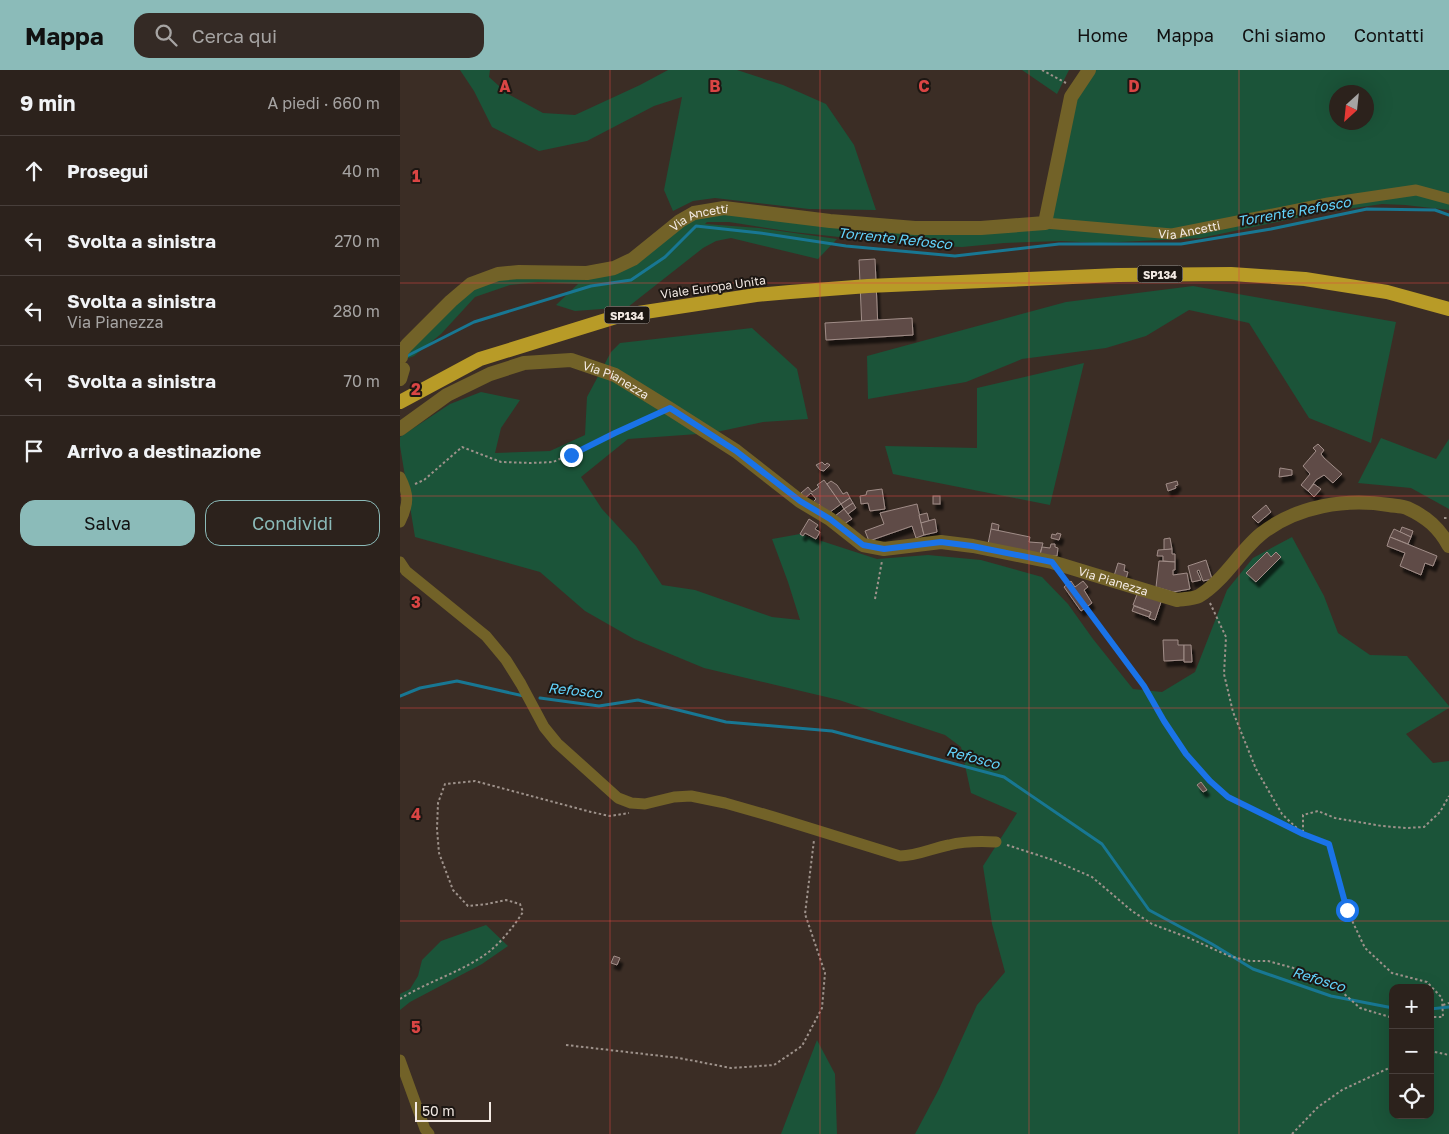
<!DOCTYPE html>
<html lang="it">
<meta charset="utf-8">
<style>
:root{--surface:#2c221c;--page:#342a25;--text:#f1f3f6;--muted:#a6a4a3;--line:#483f3b;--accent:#8bbbb9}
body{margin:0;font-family:"Golos Text",sans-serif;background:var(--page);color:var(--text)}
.controls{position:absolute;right:15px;bottom:15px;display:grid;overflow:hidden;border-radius:10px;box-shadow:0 5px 20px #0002}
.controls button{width:45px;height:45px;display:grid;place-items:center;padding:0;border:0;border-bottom:1px solid var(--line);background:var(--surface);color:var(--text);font:25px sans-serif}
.compass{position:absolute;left:929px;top:15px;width:45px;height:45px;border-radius:50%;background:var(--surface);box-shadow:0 5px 20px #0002;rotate:207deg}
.scale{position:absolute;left:15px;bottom:12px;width:76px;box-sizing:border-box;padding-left:5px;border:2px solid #f3eae4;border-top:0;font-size:14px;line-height:18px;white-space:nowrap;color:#f3eae4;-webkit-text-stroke:4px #1d1713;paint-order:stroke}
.stop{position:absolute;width:15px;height:15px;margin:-11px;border:4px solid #1a73e8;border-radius:50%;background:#fff}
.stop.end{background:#1a73e8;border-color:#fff;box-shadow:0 1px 5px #0008}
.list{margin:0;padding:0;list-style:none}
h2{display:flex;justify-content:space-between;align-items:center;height:65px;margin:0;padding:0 20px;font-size:21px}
h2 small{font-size:16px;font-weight:400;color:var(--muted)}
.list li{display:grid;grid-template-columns:32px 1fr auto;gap:15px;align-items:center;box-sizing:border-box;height:70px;padding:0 20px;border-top:1px solid var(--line)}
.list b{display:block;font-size:19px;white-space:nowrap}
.list p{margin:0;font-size:16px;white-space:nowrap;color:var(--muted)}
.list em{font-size:16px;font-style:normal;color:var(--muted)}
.actions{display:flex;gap:10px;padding:15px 20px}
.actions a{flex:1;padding:11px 0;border:1px solid var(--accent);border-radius:15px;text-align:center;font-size:18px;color:var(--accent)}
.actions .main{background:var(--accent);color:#111}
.icon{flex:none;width:28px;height:28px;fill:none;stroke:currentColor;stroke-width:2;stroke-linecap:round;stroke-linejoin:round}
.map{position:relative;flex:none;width:1049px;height:1064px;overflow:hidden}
header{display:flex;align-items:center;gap:30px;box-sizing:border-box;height:70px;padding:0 25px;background:var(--accent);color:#111}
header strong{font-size:24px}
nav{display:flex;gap:28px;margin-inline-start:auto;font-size:18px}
.search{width:350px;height:45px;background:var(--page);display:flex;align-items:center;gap:12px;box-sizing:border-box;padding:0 18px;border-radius:15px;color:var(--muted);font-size:19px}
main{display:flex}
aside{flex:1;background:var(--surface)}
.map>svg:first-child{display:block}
.green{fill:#1b5439;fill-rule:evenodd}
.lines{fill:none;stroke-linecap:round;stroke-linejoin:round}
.stream{stroke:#187793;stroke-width:3}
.building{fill:#5e4c47;stroke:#a18d88;filter:url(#shadow)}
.path{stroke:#9e928b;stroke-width:2;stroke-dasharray:2.5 2.5;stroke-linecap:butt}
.minor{stroke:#726228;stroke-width:11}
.tertiary{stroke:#726228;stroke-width:14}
.trunk{stroke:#b89b27;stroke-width:14}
.route{stroke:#1a73e8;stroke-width:6}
.grid{fill:none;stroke:#da4544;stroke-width:1;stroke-opacity:0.55}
.labels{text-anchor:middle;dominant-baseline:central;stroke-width:4;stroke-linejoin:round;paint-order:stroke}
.shield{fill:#1d1713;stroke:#b3aba5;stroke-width:1}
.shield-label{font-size:11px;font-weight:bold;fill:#f3eae4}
.street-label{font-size:12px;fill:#f3eae4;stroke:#1d1713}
.water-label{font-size:14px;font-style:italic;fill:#62d3fb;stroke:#1d1713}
.grid-label{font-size:16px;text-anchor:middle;font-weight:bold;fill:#da4544;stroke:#1d1713;stroke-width:4;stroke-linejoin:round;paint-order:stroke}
</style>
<header>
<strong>Mappa</strong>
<div class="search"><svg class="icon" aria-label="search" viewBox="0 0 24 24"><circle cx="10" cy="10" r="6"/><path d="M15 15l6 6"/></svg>Cerca qui</div>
<nav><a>Home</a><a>Mappa</a><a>Chi siamo</a><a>Contatti</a></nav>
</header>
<main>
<aside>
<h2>9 min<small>A piedi · 660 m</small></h2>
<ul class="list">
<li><svg class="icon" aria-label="ahead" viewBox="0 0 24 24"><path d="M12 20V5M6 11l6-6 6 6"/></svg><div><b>Prosegui</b></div><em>40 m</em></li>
<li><svg class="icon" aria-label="left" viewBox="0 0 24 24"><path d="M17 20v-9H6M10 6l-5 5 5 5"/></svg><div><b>Svolta a sinistra</b></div><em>270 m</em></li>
<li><svg class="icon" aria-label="left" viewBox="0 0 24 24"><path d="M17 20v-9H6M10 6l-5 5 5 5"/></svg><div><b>Svolta a sinistra</b><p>Via Pianezza</p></div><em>280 m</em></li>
<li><svg class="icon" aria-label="left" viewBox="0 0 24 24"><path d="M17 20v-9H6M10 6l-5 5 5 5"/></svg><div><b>Svolta a sinistra</b></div><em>70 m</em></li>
<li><svg class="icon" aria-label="arrive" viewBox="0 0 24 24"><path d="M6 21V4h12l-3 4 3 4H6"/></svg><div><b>Arrivo a destinazione</b></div></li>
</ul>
<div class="actions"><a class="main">Salva</a><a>Condividi</a></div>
</aside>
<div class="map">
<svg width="1049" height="1064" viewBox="0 0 1049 1064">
<defs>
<filter id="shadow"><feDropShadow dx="3" dy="5.5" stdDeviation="1" flood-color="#0009"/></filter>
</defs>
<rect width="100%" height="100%" fill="#3b2d25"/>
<!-- green -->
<g class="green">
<path d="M60 0H90L89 7 108 24 143 43 175 45 240 15 268 0H337L383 15 426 34 454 75 476 140 409 139 315 128 293 131 273 141 264 120 282 27 254 36 187 71 139 81 92 57 74 21Z"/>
<path d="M622 0H669L657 24Z"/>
<path d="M686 0H1049V140L1005 135 982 134 920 143 801 168 699 173 661 171 604 173 562 177 513 175 393 162 329 152H307L305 154 359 158 437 169 418 189 331 168 316 171 303 178 228 237 175 241 156 235 178 214 138 212 110 215 75 227 41 264 14 286 4 290 0 285 71 220 92 212 112 207 139 205 234 189 283 152 315 143 374 151 641 155 667 45ZM936 22H966V52H936Z"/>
<path d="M793 216 996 252 971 373 909 348 849 253 789 240 746 266 706 278 622 289 566 312 468 329 467 286 666 232Z"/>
<path d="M352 258 397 299 408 349 363 352 312 363 228 369 181 407 202 439 236 476 262 515 295 520 372 547 400 550 388 512 372 469 400 464 477 489 528 485 581 490 642 507 668 534 693 569 733 619 762 622 795 602 827 520 853 488 892 467 924 526 938 563 970 585 1007 586 1049 636V638L1006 664 1033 693 1049 691V1064H515L539 1019 577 935 605 902 592 854 583 796 617 743 571 723 561 677 545 665 439 630 304 598 234 569 185 541 140 502 15 467 0 376V367L50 334 81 322 120 330 101 358 95 383 150 381 185 365 187 327 211 282 220 273ZM993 918H1030V1045H993Z"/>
<path d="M684 293 650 435 493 404 485 376 577 378V318Z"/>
<path d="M981 368 1036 389 1049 369V439L1011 418 958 413Z"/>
<path d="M86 855 108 876 82 894 10 932 0 940V924L10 919 18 906 22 890 41 871Z"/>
<path d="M417 970 435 1004 437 1064H381Z"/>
</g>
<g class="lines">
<!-- stream -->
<g class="stream">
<path d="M5 287 74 252 191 216 231 210 265 187 296 156 360 163 446 176 555 186 659 174H781L871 159 967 139 1035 140 1049 145"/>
<path d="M0 626 20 618 57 611 124 626"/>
<path d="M140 628 199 636 238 630 326 652 432 661 604 707 702 774 749 840 812 874 853 899 931 926 993 938"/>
<path d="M1030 939 1049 937"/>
</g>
</g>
<!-- building -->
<g class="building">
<path d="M475 189 478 259 462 260 459 190Z"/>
<path d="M512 248 513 265 426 270 425 253Z"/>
<path d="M918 374 924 380 921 384 924 388 942 404 933 413 924 405 916 410 908 421 901 415 910 404 903 396 916 381 913 378Z"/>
<path d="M422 392 425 395 427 393 430 395 424 401 420 400 416 395Z"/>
<path d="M880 398 892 400V405L879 407Z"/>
<path d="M424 410 441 434 426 445 419 434 414 439 410 435 416 429 411 423 405 428 401 423 408 417 412 422 419 417 417 415Z"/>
<path d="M431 411 437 415 443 424 447 422 450 428 441 434 427 414Z"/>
<path d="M777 411 778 415 775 416 776 418 768 421 766 414Z"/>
<path d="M914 414 921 419 914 427 908 421Z"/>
<path d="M482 419 485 439 470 441 468 433 461 434 460 426 466 425 467 421Z"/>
<rect x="533" y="426" width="7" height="8"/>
<path d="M450 428 453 433 444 439 441 434Z"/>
<path d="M453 433 456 438 448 444 444 439Z"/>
<path d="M517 434 524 465 516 468 512 456 469 471 465 461 484 454 480 443Z"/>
<path d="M866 435 871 442 858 453 852 447Z"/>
<path d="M444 439 452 449 442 455 435 446Z"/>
<path d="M527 443 529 451 521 453 519 445Z"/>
<path d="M409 449 418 455 415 459 420 462 416 469 405 463 403 466 400 464Z"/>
<path d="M535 449 537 462 524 465 521 453Z"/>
<path d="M592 453 599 455 598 461 591 459Z"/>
<path d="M1002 457 1013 461 1011 467 1000 462Z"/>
<path d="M591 459 630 467 629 472 643 473 640 484 588 474Z"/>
<path d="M994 459 1011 467 1008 474 990 467Z"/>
<path d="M657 463 661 464 659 470 651 468 652 464 656 465Z"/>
<path d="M990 467 1037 486 1033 496 1025 493 1021 505 1000 496 1005 483 987 476Z"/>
<path d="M770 468 772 479 764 480V469Z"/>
<path d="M651 474H655V477L658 478 657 486 640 485 642 477 650 478Z"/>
<path d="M772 479V484H775V492L763 491V486H757L758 480Z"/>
<path d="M867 482 871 487 876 482 881 487 856 512 846 503Z"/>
<path d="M806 490 812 509 803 511 799 500 797 501 801 510 792 512 788 496Z"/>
<path d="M759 491 775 492V500H773V505L787 503 790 519 773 522 756 517Z"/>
<path d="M718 493 725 495 724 501 728 502 726 509 714 506Z"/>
<path d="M671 511 675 517 683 511 688 517 684 520 692 533 681 541 664 517Z"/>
<path d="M738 522 762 529 755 550 749 548 751 542 733 535Z"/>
<path d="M734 536 751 542 749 547 732 541Z"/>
<path d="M763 570H778V575H784V590L764 591Z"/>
<path d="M784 575H791L792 592H784Z"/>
<path d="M801 712 807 720 803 722 797 715Z"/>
<path d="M214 886 220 888 217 895 211 893Z"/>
</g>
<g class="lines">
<!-- path -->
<g class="path">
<path d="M642 0 666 13"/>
<path d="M15 414 24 410 62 377 101 392 131 393 153 392 257 345"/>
<path d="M1044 448H1049"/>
<path d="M664 508 744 616 764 651 786 684 810 711 828 727 903 764V745L918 741 935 748 982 756 1006 758 1024 757 1040 742 1049 726"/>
<path d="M475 529 482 491"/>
<path d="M810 533 826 567 824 604 833 642 856 699 882 744 903 764 929 774 947 840 965 878 992 903 1027 912 1042 928 1043 947H1030"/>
<path d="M607 775 653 790 692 807 732 841 752 854 789 868 829 886 850 891H868L897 899 932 913 960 938 993 948"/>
<path d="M0 929C28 911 63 902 90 881 102 871 114 856 123 842L120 834 106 830 87 834 68 836 53 820 39 783 37 759 38 733 45 714 75 711 191 742 210 746 229 743"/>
<path d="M1043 935 1049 933"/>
<path d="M166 975 279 988 331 998 374 995 402 976 422 938 425 903 405 844 414 770"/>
<path d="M1030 981 1049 985"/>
<path d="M892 1064 918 1037 942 1020 989 998 993 995"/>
</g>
<!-- minor -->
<g class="minor">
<path id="s1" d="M645 153 772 164 928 133 1016 120 1049 129"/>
<path d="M0 407C9 424 9 434 0 452"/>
<path d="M0 492 6 501 86 566 106 590 121 614 144 657 157 673 218 728 231 733 245 734 274 727 291 726 325 733 374 747 500 786C517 786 533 778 549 775 565 771 580 771 596 772"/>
<path d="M0 990 25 1059 29 1064"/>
</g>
<!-- tertiary -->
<g class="tertiary">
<path id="s2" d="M1 287V282L7 275 51 231 71 214 98 204 119 202 187 203 214 198 233 189 280 151 294 143 324 138 430 151 515 158H581L645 153 671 27 689 0"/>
<path d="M0 309 3 299"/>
<path id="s3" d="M0 359 47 325 90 304 124 293 171 290 215 305 270 339 336 381 400 431 430 449 463 475 484 479 541 472 573 476 652 492 777 530C783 529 793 529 799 526 823 512 840 481 861 464 896 436 946 428 989 435 995 436 1002 436 1007 438 1027 447 1039 458 1049 476"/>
</g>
<!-- trunk -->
<path class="trunk" d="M0 332 80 289 219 246 356 225 390 222 468 216 718 205 831 204 905 209 987 222 1049 239"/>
</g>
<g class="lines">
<!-- route -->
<path class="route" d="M171 385 215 363 270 338 336 381 400 431 430 449 463 475 484 479 541 472 572 476 652 492 744 616 764 651 786 684 810 711 828 727 903 764 929 774 947 840"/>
</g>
<!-- grid -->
<path class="grid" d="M210 0V1064M420 0V1064M629 0V1064M839 0V1064M0 213H1049M0 426H1049M0 638H1049M0 851H1049"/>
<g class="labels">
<!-- shield labels -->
<g class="shield">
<rect x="737.5" y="195.5" width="45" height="17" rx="4"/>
<rect x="204.5" y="236.5" width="45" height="17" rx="4"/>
</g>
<g class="shield-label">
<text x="760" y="204">SP134</text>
<text x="227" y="245">SP134</text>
</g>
<!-- street labels -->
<g class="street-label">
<text stroke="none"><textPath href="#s2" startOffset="349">Via Ancetti</textPath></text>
<text stroke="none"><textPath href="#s1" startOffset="145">Via Ancetti</textPath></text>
<text transform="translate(313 217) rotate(-8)">Viale Europa Unita</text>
<text stroke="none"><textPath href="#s3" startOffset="238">Via Pianezza</textPath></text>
<text stroke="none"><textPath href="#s3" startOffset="792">Via Pianezza</textPath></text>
</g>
<!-- water labels -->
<g class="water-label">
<text transform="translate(894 141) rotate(-10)">Torrente Refosco</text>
<text transform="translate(495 168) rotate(6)">Torrente Refosco</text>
<text transform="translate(175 620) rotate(6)">Refosco</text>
<text transform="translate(573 687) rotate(15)">Refosco</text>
<text transform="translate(919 909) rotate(17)">Refosco</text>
</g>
</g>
<g class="grid-label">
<text x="105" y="22">A</text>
<text x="315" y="22">B</text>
<text x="524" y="22">C</text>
<text x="734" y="22">D</text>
<text x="16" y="112">1</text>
<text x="16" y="325">2</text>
<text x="16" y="538">3</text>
<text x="16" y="750">4</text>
<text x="16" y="963">5</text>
</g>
</svg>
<div class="controls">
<button>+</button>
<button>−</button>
<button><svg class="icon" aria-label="locate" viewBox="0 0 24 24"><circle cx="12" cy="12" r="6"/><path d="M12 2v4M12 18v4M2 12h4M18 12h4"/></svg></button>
</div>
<svg class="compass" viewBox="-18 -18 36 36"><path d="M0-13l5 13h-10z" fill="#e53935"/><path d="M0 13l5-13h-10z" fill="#a6a4a3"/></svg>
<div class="scale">50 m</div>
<div class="stop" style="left:947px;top:840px"></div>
<div class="stop end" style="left:171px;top:385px"></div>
</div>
</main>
